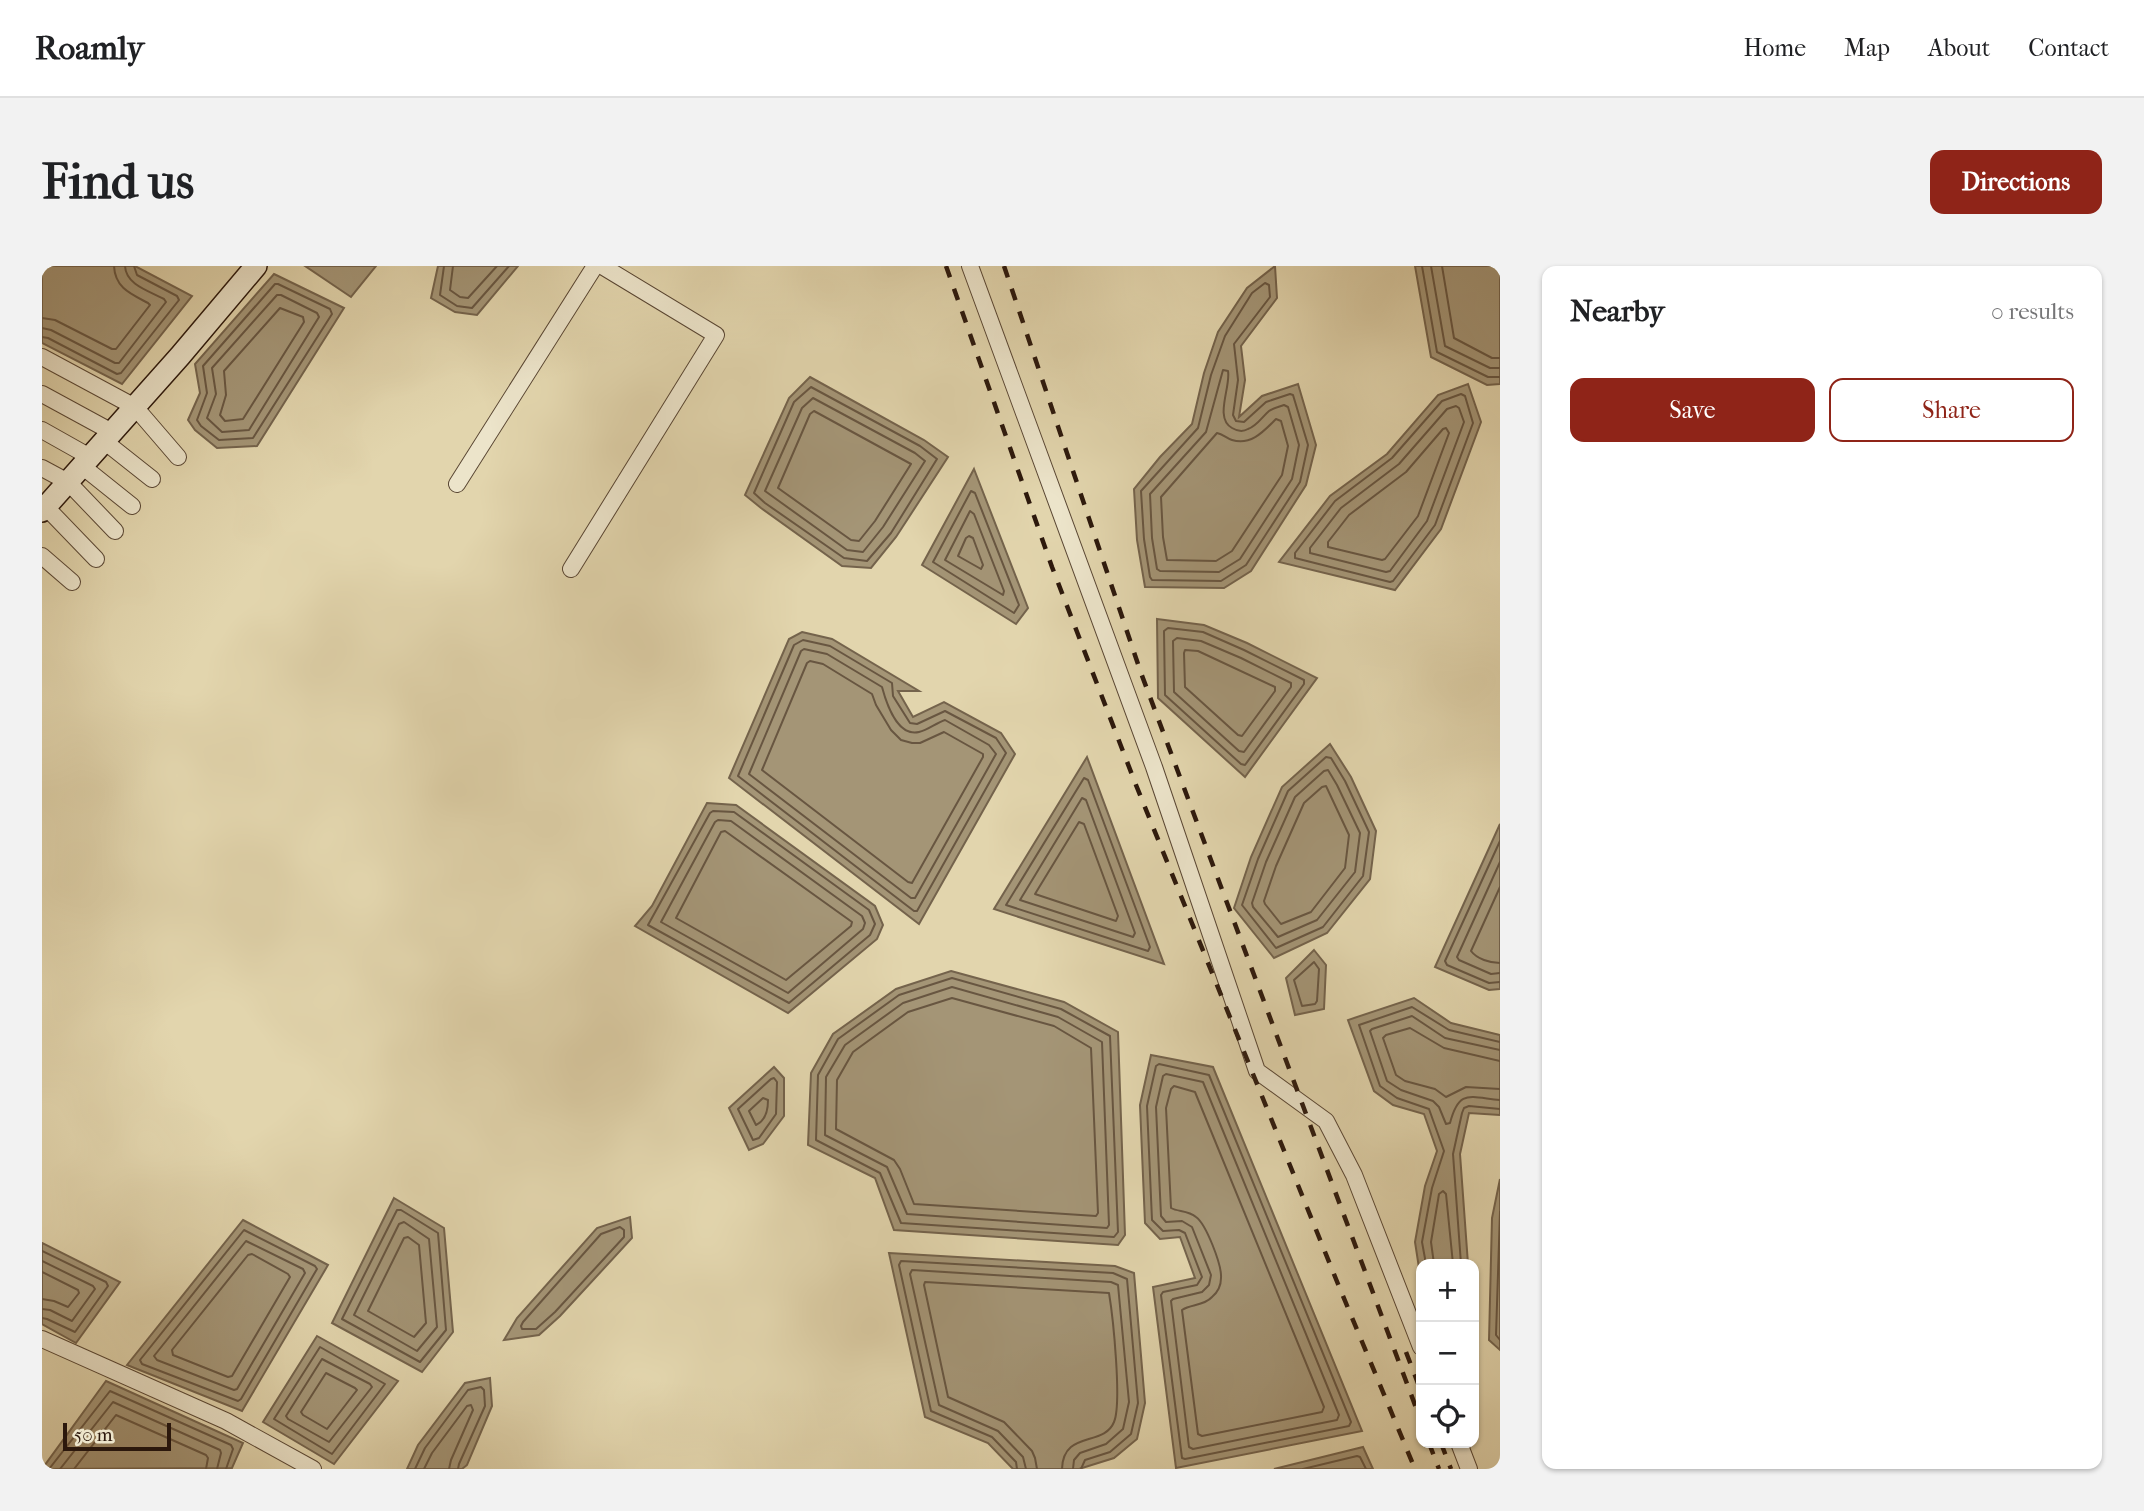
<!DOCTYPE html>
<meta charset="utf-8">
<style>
:root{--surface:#fff;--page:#f2f2f2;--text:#202124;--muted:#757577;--line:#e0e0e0;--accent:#8f2418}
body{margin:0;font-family:"IM FELL French Canon",serif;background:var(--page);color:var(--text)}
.controls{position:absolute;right:21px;bottom:21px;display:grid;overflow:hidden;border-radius:14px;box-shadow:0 2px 5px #0004}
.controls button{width:63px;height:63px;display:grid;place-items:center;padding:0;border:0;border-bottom:2px solid var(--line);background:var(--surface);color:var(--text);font:35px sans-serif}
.scale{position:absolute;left:21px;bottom:18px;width:108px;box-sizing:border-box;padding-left:7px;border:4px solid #2c180c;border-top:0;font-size:19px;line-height:24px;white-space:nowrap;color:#2c180c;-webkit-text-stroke:5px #ece4ca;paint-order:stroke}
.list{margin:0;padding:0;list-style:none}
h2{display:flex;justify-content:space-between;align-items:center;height:91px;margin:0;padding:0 28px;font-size:30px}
h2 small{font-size:23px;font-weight:400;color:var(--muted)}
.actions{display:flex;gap:14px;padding:21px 28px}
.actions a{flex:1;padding:16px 0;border:2px solid var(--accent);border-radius:14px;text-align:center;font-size:24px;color:var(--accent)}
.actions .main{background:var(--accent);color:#fff}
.icon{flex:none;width:38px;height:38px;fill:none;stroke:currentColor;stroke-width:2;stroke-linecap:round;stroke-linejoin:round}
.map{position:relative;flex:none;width:1458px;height:1203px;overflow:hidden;border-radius:14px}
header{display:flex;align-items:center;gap:42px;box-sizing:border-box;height:98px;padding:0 35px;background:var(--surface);border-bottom:2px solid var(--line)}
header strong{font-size:33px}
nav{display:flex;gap:38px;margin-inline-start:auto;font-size:24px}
.intro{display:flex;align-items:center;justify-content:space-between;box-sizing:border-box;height:168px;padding:0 42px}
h1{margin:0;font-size:49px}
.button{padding:18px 32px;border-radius:14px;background:var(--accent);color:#fff;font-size:24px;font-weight:700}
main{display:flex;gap:42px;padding:0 42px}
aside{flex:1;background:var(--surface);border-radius:14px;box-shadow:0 2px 5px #0004}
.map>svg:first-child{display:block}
.water{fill:#a49576;stroke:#74634c;stroke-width:2}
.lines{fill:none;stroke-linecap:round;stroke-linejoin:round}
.shore{stroke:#685641;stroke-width:2}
.minor-casing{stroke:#5a4734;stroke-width:18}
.secondary-casing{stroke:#2c180c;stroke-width:24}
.minor{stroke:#ece4ca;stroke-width:16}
.secondary{stroke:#ece4ca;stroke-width:21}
.rail{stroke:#2c180c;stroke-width:4.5;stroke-dasharray:12 12;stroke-linecap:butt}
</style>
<header>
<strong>Roamly</strong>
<nav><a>Home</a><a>Map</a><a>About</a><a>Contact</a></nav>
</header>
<div class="intro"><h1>Find us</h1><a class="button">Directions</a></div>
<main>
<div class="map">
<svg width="1458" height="1203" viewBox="0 0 1458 1203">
<rect width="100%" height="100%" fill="#e2d5ad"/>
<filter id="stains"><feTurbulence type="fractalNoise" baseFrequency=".00286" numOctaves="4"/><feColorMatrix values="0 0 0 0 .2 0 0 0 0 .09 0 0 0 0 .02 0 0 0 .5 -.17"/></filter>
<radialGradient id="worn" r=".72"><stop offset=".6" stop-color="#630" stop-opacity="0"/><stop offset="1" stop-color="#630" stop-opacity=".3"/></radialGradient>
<!-- water -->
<g class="water">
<path d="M0 0H93L150 30 80 118 0 77Z"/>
<path d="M263 0H334L309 31Z"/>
<path d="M396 0H476L435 49 413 46 389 32Z"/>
<path d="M1233 0 1235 32 1199 80 1203 114 1197 151 1220 130 1256 118 1274 179 1264 219 1209 305 1182 322 1103 321 1095 274 1092 223 1118 191 1150 158 1162 107 1176 66 1205 22Z"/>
<path d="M1373 0H1458V118L1445 119 1389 91Z"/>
<path d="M232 8 302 42 215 180 175 182 153 164 146 154 158 127 153 98Z"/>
<path d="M768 111 882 174 906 191 854 271 829 302 800 300 719 242 703 229 747 132Z"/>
<path d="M1426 118 1439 156 1399 263 1353 324 1237 296 1288 230 1345 188 1396 129Z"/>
<path d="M932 203 986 342 974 358 880 299Z"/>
<path d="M1115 353 1162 359 1205 377 1275 412 1203 511 1116 432Z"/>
<path d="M760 366 790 373 877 425H856L871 451 902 436 959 467 973 488 877 658 687 512 747 373Z"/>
<path d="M1288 478 1309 511 1334 565 1328 613 1285 667 1232 692 1192 642 1209 591 1240 521Z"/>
<path d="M1045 491 1122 698 952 643Z"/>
<path d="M665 537 694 539 833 640 841 659 835 673 746 747 593 660 610 640Z"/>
<path d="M1458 558V723L1447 724 1393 701Z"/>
<path d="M1272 684 1284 699 1282 743 1253 749 1244 712Z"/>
<path d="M909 705 1022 736 1076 766 1083 969 1076 979 852 964 833 912 766 879 769 807 791 768 854 723Z"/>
<path d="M1372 732 1409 757 1458 769V849L1427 847 1418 888 1426 998H1379V1015L1373 976 1383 920 1395 885 1382 848 1351 839 1332 825 1306 754Z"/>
<path d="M1109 789 1171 801 1320 1165 1134 1202 1111 1021 1153 1012 1138 971 1118 973 1103 957 1098 839Z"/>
<path d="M732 801 742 812V850L721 878 707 884 687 842Z"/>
<path d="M1458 913V1084L1447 1074 1450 952Z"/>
<path d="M352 932 402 962 411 1066 380 1106 290 1057Z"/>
<path d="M588 951 590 972 518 1050 497 1069 462 1074 475 1052 555 962Z"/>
<path d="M201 954 286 999 200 1145 85 1099Z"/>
<path d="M0 977 78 1016 34 1077 0 1058Z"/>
<path d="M847 987 1073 1000 1092 1007 1103 1137 1095 1173 1072 1192 1037 1203H971L946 1177 883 1151Z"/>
<path d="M275 1070 356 1115 292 1198 221 1156Z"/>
<path d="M448 1112 450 1140 425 1199 420 1203H365L376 1179 423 1117Z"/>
<path d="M64 1115 201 1177 190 1202 0 1203Z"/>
<path d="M1321 1181 1331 1203H1232Z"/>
</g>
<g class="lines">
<!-- shore -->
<g class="shore">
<path d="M402 0 398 29 415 40 430 42 467 0"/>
<path d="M411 0 408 24 418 31 426 32 455 0"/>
<path d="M1380 0 1395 86 1446 111H1458"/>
<path d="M1389 0 1403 80 1448 102H1458"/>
<path d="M1400 0 1412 72 1450 92H1458"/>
<path d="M1223 17 1227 19 1228 31 1192 78 1196 114 1191 149 1194 155 1202 156 1224 136 1248 128 1251 129 1266 179 1258 216 1204 299 1179 315 1110 314 1108 311 1102 273 1099 225 1156 162 1169 109 1183 70 1210 27Z"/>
<path d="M233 18H236L288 43 290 48 211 172 177 174 159 160 155 154 165 127 161 100Z"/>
<path d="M235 29H239L275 47 277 51 207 164 180 166 165 152 174 128 170 102Z"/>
<path d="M238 42 261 51 262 56 201 153 183 155 178 149 184 129 182 105Z"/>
<path d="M0 52 13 54 70 83H74L108 39 106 37C89 28 73 22 72 0"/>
<path d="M0 62 9 64 73 97H77L124 36 122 33C107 25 84 19 83 0"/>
<path d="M0 71 6 72 75 108 79 107 137 34 135 30 95 9 92 0"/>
<path d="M1181 104 1186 105C1189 121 1172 152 1190 162 1195 165 1201 166 1206 163 1215 160 1220 151 1227 145 1231 142 1237 141 1242 139L1246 141 1257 179 1250 213 1198 293 1177 306 1118 305 1115 303 1110 272 1108 228 1164 166Z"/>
<path d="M769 121 878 180 895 193 849 267 825 295 802 292 723 237 712 227 752 136Z"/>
<path d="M1419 128 1423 130 1431 157 1393 259 1351 315 1348 316 1253 292V287L1293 235 1350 192 1400 135Z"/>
<path d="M771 132 873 187 883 195 841 261 821 286 805 284 723 225 760 142Z"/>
<path d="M1414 140 1417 142 1422 156 1385 255 1348 305 1344 306 1268 287V282L1299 242 1357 198 1405 143Z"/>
<path d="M772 145 869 198 833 255 817 275 809 274 736 222 768 148Z"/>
<path d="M1234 153 1239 155 1246 180 1240 209 1190 285 1174 295 1125 294 1121 271 1119 231 1175 167C1181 168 1184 172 1190 174 1209 180 1222 165 1234 153Z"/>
<path d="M1404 162 1407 167 1376 250 1343 293 1340 294 1286 281V276L1307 249 1364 206 1401 163Z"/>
<path d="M929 225 933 227 977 339 972 347 891 296Z"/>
<path d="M928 245 932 248 962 325 961 329 903 294Z"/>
<path d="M927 270 931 272 941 299 939 303 916 290 924 272Z"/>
<path d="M1126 362 1161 366 1202 384 1262 414V418L1203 499 1199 498 1123 429 1122 365Z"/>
<path d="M1135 372 1159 375 1199 392 1249 417V421L1202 486 1197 485 1132 426 1131 375Z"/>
<path d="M761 374 788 380 850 417 851 430 868 457 875 458 903 445 954 472 964 487 875 645H872L696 510 752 379Z"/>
<path d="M762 383 785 388 840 421C844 436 855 471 877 466 886 464 894 457 903 454L947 479 954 488 873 632H869L707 508 759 385Z"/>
<path d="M1143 384 1156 385 1233 421V425L1200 470 1196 469 1143 421 1142 387Z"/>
<path d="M768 395 781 398 830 428 834 439 849 464 859 474 870 477H878L902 466 941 488V491L870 617 866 616 720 504 765 397Z"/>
<path d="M1284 491 1289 492 1303 515 1327 566 1321 610 1281 661 1234 682 1200 639 1216 593 1246 525Z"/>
<path d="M1286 504 1295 519 1318 567 1313 606 1275 654 1236 671 1211 641 1210 637 1224 596 1253 531 1282 505Z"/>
<path d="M1042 512 1046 514 1108 681 1106 685 964 639Z"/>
<path d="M1284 520 1307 569 1303 602 1269 646 1239 658 1223 638 1222 635 1234 600 1262 537 1280 521Z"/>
<path d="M1040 532 1044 534 1093 667 1091 671 978 634Z"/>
<path d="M671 545 692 546 827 644 833 658 828 669 747 737 606 659 668 547Z"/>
<path d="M676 554 689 555 820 650 823 657 821 663 746 727 619 656 673 556Z"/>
<path d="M1037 556 1042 558 1076 650 1074 655 993 628Z"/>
<path d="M683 565 810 656 809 660 744 714 634 652 679 566Z"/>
<path d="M1458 575 1403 695 1405 699 1447 717 1458 716"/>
<path d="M1458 596 1415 691 1417 694 1449 708 1458 707"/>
<path d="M1458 621 1429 685C1435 693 1448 697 1458 697"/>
<path d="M1272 696 1277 703 1275 735 1273 738 1260 740 1252 714Z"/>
<path d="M910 712 1019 743 1068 770 1076 966 1072 971 859 957 838 907 774 874 776 809 796 773 857 729Z"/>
<path d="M910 721 1016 751 1060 776 1067 959 1065 962 865 948 845 901 783 869 784 811 803 779 861 737Z"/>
<path d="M910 732 1012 760 1049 782 1056 947 1054 950 872 938 858 903 852 894 794 863 795 814 811 786 866 746Z"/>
<path d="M1458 784 1403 772 1370 750 1330 763 1328 765 1345 815 1359 824 1391 835 1397 841 1404 858 1408 857C1417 823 1427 831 1458 834"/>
<path d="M1458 795 1402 782 1368 762 1344 769 1341 772 1354 809 1363 815 1393 823 1404 831 1424 821 1458 823"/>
<path d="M1117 798 1167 809 1309 1156 1307 1160 1143 1193 1140 1192 1119 1029 1121 1026 1155 1019 1160 1011 1143 967 1137 964 1121 965 1110 954 1105 840 1114 800Z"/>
<path d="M1124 808 1161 816 1297 1149 1295 1154 1151 1183 1147 1181 1129 1035 1131 1033 1160 1026 1167 1019 1169 1009 1150 961 1140 955 1124 956 1119 950 1114 841 1121 810Z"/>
<path d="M732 812 735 816 734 848 717 872 711 874 696 843 729 813Z"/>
<path d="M1132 820 1153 826 1282 1141 1280 1146 1160 1170 1156 1168 1140 1044C1149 1038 1162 1040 1170 1031 1176 1026 1179 1019 1179 1012 1180 999 1164 958 1154 951 1146 944 1136 946 1129 942L1124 842 1129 823Z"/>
<path d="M721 832 726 834C726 844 723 855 714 859L707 845Z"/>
<path d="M355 944H359L396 967 404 1064 378 1096 300 1053Z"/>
<path d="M1458 946 1454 1069 1458 1074"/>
<path d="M362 956 387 973 395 1061 375 1085 312 1049 357 958Z"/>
<path d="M578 961 582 964V971L513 1046 494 1063H480L479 1060 481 1056 559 968Z"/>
<path d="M202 964 273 1000 275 1003 199 1133 196 1135 100 1098 98 1094Z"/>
<path d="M366 971 377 979 384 1057 372 1071 326 1045 362 972Z"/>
<path d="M204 975 261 1003 263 1007 195 1123 192 1124 115 1094 112 1090Z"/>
<path d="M0 985 64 1016 66 1020 33 1066 5 1053 0 1052"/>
<path d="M210 988 246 1008 248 1011 190 1110 186 1111 131 1089 130 1084 206 989Z"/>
<path d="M0 995 51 1020 53 1023 30 1055 8 1044 0 1043"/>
<path d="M1384 998 1380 976 1390 922 1402 885 1387 843 1355 832 1338 820 1317 759 1370 741 1407 764 1458 776"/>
<path d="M1392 998 1389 976 1397 928 1401 925 1404 928 1411 998"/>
<path d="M1419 998 1411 888 1420 847 1422 842 1427 840 1458 843"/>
<path d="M0 1006 36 1024 37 1027 26 1041 12 1035 0 1033"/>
<path d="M278 1081 343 1118 290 1188 232 1153Z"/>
<path d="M280 1093 328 1118 330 1121 287 1176 246 1153 244 1150Z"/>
<path d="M284 1107 313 1122 315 1124 285 1163 261 1149 259 1146Z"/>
<path d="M7 1203 68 1125 189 1179 191 1183 184 1203"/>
<path d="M18 1203 71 1136 178 1184 179 1187 175 1203"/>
<path d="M32 1203 74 1149 164 1189 166 1192 164 1203"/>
<path d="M373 1203 383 1182 426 1124 439 1121 442 1124 443 1140 417 1198 416 1203"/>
<path d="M382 1203 390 1187 425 1140 429 1139 431 1144 409 1194 407 1203"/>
<path d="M975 1203 974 1196 950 1171 889 1145 857 999 859 995 1071 1007 1085 1013 1096 1137 1089 1168 1068 1186 1043 1194 1039 1203"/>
<path d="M984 1203 981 1191 956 1165 897 1139 868 1008 870 1004 1069 1016 1076 1019 1087 1136 1081 1163 1064 1178 1038 1187 1032 1194 1031 1203"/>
<path d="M995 1203 993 1192 990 1185 962 1156 906 1131 882 1019 883 1016 1067 1027C1071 1051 1080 1137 1072 1156 1062 1181 1021 1164 1020 1203"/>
<path d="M1261 1203 1315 1190 1318 1191 1324 1203"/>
</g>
<!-- minor casing -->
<g class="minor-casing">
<g id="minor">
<path d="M928 0 1112 501 1215 805 1284 855 1312 909 1379 1081"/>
<path d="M0 91 93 141 136 191"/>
<path d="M0 128 70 166"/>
<path d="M0 164 48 191"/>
<path d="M62 175 110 213"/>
<path d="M40 200 90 240"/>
<path d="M0 202 26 216 73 265"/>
<path d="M415 218 553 0"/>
<path d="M0 237 54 293"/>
<path d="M0 290 30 316"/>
<path d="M529 303 674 69 560 0"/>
<path d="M0 1073 184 1155 271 1203"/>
<path d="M1417 1177 1427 1203"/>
</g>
</g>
<!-- secondary casing -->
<g class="secondary-casing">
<path id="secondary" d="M0 245 138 90 214 0"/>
</g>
<!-- minor -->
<use href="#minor" class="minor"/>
<!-- secondary -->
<use href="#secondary" class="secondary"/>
<!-- rail -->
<g class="rail">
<path d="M904 0 1010 301 1094 519 1296 1018 1373 1203"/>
<path d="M962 0 1099 407 1379 1155"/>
<path d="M1364 1086 1379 1125"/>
<path d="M1387 1177 1397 1203"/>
<path d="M1399 1177 1409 1203"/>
</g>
</g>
<rect width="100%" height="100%" filter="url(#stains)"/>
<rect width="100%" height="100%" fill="url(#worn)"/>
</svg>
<div class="controls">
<button>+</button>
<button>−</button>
<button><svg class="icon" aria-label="locate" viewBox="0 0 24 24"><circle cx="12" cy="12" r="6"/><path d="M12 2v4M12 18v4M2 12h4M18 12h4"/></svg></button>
</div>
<div class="scale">50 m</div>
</div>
<aside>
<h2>Nearby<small>0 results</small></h2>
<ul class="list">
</ul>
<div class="actions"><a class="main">Save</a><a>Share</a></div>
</aside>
</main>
